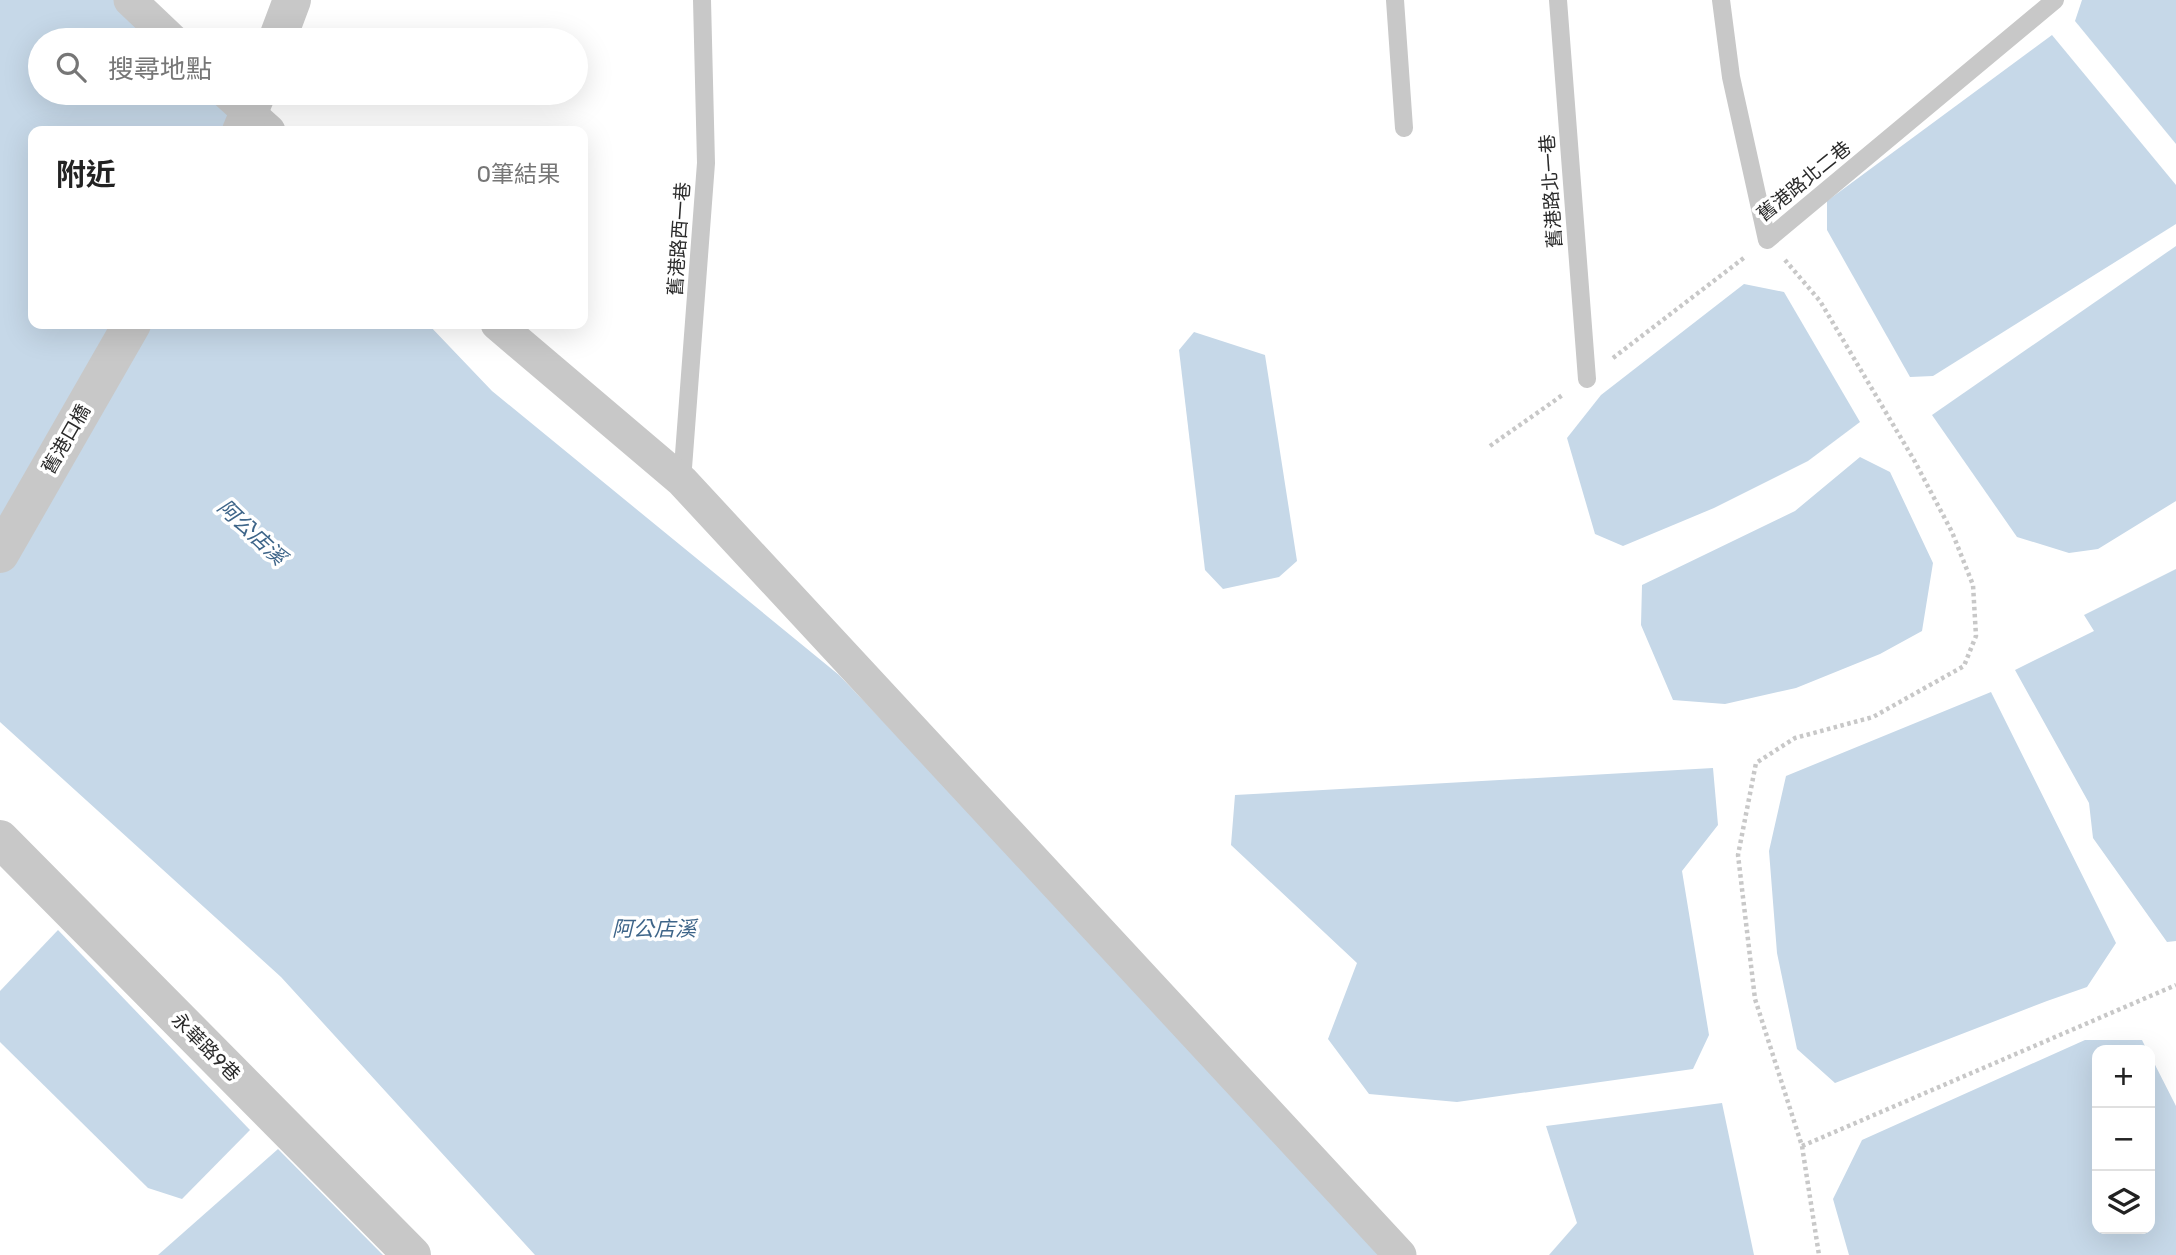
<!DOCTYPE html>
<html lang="zh-TW">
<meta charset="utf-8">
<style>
:root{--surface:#fff;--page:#f2f2f2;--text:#222;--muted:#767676;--line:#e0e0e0}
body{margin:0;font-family:Rubik,"Noto Sans TC",sans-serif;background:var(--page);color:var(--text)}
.controls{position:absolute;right:21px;bottom:21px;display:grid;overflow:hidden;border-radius:14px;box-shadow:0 7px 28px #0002}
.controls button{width:63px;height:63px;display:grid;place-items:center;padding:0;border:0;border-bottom:2px solid var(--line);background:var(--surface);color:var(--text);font:35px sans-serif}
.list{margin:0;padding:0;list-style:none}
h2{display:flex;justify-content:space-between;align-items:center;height:91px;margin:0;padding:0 28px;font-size:30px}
h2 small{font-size:23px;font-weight:400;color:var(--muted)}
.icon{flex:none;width:38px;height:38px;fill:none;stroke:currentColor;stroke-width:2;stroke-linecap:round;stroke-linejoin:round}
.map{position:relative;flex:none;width:2176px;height:1255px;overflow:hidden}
.search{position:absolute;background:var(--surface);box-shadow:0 7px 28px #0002;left:28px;top:28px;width:560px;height:77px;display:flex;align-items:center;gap:18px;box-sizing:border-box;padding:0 24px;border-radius:38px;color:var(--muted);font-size:26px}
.panel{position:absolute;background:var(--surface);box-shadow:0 7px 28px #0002;left:28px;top:126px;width:560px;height:203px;border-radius:14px}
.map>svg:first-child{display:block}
.water{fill:#c6d8e8}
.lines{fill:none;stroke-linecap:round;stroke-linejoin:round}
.path{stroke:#c8c8c8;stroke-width:4.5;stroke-dasharray:3.5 3.5;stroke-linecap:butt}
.service{stroke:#c8c8c8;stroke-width:18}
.minor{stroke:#c8c8c8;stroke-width:33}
.tertiary{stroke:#c8c8c8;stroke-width:38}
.labels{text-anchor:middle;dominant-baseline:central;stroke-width:7;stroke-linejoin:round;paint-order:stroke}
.street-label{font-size:19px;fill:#2b2b2b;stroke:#fff}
.water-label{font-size:21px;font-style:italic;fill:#3e6589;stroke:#fff}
</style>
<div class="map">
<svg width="2176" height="1255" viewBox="0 0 2176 1255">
<rect width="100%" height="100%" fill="#fff"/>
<!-- water -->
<g class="water">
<path d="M0 0H116L158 40H40V93H210L246 131H33V324H428L492 391 839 675 1158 1010 1403 1255H535L281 977 0 722Z"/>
<path d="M2082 0H2176V144L2075 21Z"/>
<path d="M2052 35 2176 185V224L1933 376 1910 377 1827 230V201Z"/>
<path d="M2176 246V501L2098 549 2069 553 2017 537 1932 415Z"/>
<path d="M1744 284 1784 292 1860 422 1808 461 1714 508 1623 546 1595 534 1567 438 1601 395Z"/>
<path d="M1194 332 1265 355 1297 561 1279 577 1223 589 1205 570 1179 350Z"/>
<path d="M1860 457 1890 472 1933 563 1922 631 1880 654 1796 688 1725 704 1673 700 1641 625 1642 585 1795 511Z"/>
<path d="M2176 569V941L2167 942 2093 838 2089 803 2015 670 2094 631 2084 615Z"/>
<path d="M1991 692 2116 943 2087 987 2047 1001 1835 1083 1797 1049 1777 953 1769 851 1786 776Z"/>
<path d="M1713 768 1718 825 1682 871 1709 1035 1693 1069 1457 1102 1369 1094 1328 1039 1357 963 1231 845 1235 795Z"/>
<path d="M58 930 250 1130 182 1199 148 1188 0 1042V991Z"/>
<path d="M2085 1040H2142L2147 1050H2097V1229H2150V1055L2176 1106V1255H1849L1833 1199 1862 1140Z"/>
<path d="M1722 1103 1754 1255H1549L1577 1223 1546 1126Z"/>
<path d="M278 1149 383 1255H158Z"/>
</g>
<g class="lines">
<!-- path -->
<g class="path">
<path d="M1785 260 1820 301 1914 460 1952 532 1973 585 1976 636 1964 666 1873 717 1795 738 1756 763 1738 855 1755 999 1802 1146 1819 1255"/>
<path d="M1613 358 1745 257"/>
<path d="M1490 446 1564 394"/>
<path d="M1802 1146 2176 985"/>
</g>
<!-- service -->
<g class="service">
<path d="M1395 0 1404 128"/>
<path d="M1558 0 1587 379"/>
<path d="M1721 0 1731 77 1767 240 2055 0"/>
<path d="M682 481 706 163 702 0"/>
</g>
<!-- minor -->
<g class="minor">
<path d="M130 0 172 40"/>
<path d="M227 93 269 131"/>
<path d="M497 324 682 481 1400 1255"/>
</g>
<!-- tertiary -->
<g class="tertiary">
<path d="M277 40 292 0"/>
<path d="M241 131 257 93"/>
<path d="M0 554 132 324"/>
<path d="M0 839 412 1255"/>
</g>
</g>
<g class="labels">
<!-- street labels -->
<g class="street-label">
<text transform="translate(1804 181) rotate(-39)">舊港路北二巷</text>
<text transform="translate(1551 191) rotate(-94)">舊港路北一巷</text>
<text transform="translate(679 239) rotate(-86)">舊港路西一巷</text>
<text transform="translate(66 439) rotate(-60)">舊港口橋</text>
<text transform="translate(206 1047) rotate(45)">永華路9巷</text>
</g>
<!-- water labels -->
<g class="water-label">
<text transform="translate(252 532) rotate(43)">阿公店溪</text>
<text x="654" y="928">阿公店溪</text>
</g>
</g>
</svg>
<div class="controls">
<button>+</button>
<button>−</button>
<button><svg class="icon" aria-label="layers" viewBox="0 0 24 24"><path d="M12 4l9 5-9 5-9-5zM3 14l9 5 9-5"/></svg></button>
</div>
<div class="search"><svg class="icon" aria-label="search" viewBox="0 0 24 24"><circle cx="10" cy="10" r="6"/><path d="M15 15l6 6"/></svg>搜尋地點</div>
<section class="panel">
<h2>附近<small>0筆結果</small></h2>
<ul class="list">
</ul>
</section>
</div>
